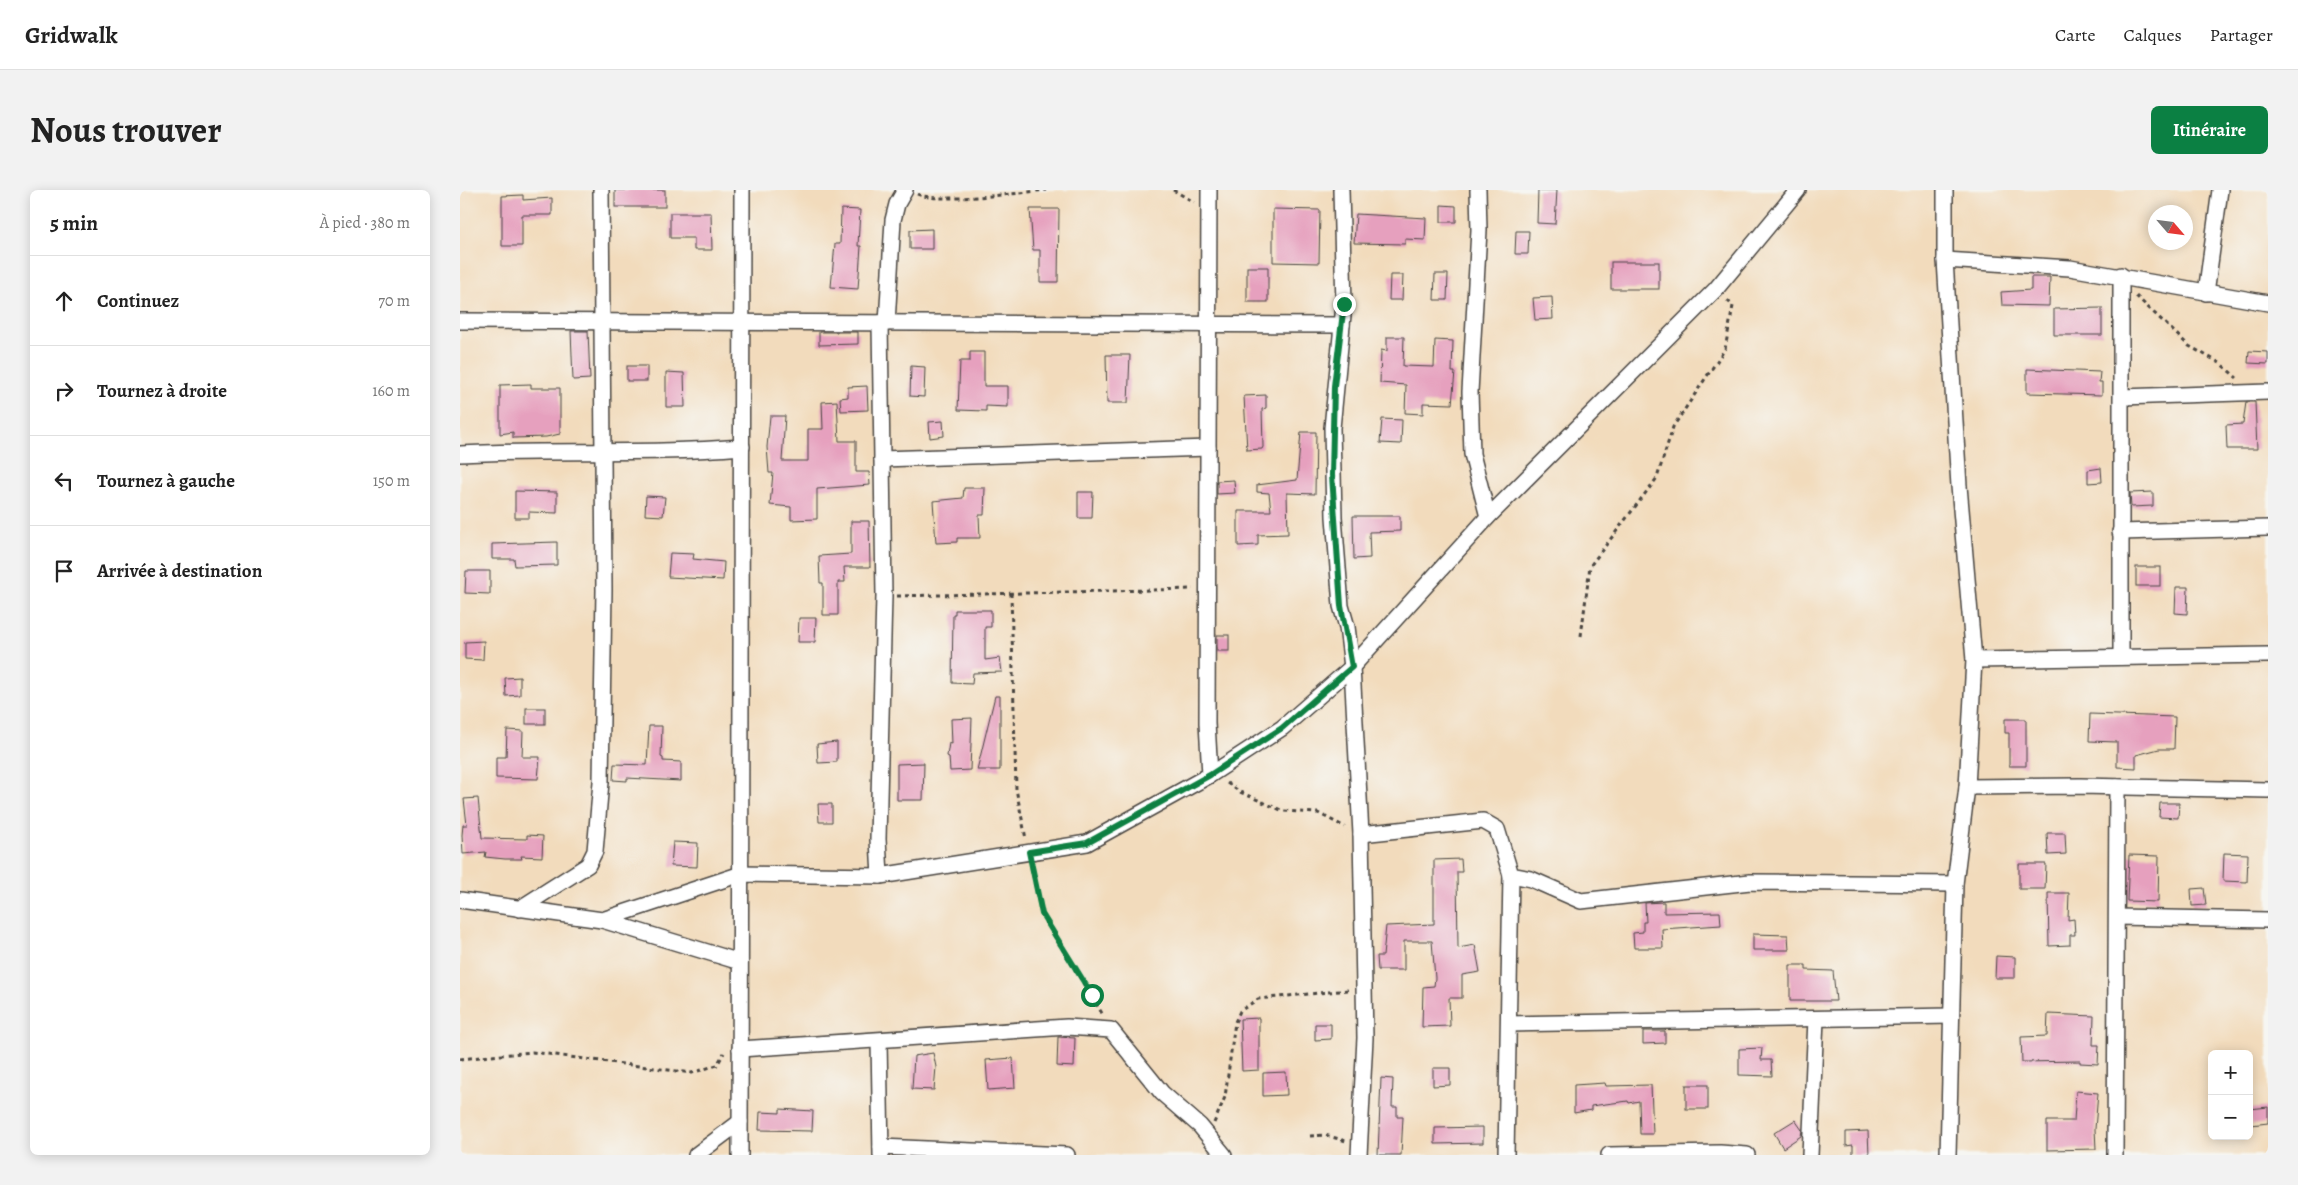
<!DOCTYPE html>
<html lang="fr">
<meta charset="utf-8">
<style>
:root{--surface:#fff;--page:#f2f2f2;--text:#222;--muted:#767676;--line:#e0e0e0;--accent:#0b8043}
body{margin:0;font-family:Alegreya,serif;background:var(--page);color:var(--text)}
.controls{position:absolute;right:15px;bottom:15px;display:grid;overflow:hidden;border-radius:8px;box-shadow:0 2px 12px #0003}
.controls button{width:45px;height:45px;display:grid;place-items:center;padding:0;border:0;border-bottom:1px solid var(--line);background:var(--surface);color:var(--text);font:25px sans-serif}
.compass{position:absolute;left:1688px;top:15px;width:45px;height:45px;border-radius:50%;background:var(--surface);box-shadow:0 2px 12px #0003;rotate:118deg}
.stop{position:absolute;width:15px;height:15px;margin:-11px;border:4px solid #0b8043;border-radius:50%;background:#fff}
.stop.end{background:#0b8043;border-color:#fff;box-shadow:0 1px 5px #0008}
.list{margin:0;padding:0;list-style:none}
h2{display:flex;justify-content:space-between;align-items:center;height:65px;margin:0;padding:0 20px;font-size:21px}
h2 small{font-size:16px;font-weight:400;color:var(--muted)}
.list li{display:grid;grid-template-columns:32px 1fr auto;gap:15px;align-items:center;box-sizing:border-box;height:90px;padding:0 20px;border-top:1px solid var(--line)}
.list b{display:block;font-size:19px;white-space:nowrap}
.list em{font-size:16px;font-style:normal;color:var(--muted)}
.icon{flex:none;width:28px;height:28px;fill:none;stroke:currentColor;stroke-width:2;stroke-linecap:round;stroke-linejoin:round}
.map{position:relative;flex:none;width:1808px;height:965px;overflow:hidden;border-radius:8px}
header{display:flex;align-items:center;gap:30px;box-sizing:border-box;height:70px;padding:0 25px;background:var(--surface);border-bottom:1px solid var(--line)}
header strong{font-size:24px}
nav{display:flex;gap:28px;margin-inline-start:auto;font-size:18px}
.intro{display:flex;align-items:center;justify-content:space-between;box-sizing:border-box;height:120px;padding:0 30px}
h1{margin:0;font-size:35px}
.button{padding:12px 22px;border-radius:8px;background:var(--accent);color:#fff;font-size:18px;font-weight:700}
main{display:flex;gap:30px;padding:0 30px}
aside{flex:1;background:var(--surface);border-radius:8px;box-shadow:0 2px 12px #0003}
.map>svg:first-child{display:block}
.building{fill:#e6a0be}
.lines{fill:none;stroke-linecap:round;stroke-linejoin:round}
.minor-casing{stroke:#494541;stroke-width:18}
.path{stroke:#494541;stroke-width:3;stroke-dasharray:4 4;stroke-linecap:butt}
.minor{stroke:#fff;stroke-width:15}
.route{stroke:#0b8043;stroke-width:6}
</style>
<header>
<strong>Gridwalk</strong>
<nav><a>Carte</a><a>Calques</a><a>Partager</a></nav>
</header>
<div class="intro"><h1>Nous trouver</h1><a class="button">Itinéraire</a></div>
<main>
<aside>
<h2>5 min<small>À pied · 380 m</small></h2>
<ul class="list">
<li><svg class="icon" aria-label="ahead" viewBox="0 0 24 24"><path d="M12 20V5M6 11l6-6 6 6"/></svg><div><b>Continuez</b></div><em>70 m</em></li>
<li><svg class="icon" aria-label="right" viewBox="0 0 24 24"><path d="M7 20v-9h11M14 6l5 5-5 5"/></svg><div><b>Tournez à droite</b></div><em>160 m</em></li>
<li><svg class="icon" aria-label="left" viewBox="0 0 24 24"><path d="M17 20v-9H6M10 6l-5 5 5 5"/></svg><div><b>Tournez à gauche</b></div><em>150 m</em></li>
<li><svg class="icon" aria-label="arrive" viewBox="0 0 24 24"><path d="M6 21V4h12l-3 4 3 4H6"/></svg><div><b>Arrivée à destination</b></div></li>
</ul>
</aside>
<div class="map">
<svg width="1808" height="965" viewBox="0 0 1808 965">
<rect width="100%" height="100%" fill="#f6f6f2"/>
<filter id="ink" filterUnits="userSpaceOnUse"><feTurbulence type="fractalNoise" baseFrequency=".02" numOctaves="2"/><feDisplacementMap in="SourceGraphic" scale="10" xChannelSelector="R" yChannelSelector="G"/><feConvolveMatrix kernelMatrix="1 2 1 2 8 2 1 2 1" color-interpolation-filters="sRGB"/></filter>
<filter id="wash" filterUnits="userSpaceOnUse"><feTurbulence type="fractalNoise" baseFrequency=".0096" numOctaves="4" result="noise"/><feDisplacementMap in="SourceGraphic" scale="20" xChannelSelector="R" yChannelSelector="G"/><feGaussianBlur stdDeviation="1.12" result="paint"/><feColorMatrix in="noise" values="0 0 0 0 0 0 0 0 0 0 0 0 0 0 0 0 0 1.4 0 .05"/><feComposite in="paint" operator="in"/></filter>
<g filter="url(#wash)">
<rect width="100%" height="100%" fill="#f2dbbc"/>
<g id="blocks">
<!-- building -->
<g class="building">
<rect x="155" y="0" width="50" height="17"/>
<path d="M1078 0H1097L1095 34 1077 33Z"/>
<path d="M63 5V10L92 8V25H62V56H42V6Z"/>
<path d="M981 15 996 16V32H981Z"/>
<path d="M381 19 400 20 398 56H401L398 99 371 97 375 54H380Z"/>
<path d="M570 19H599L598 92H580V60H573Z"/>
<path d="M813 19 860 20 859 73 813 72Z"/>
<path d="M210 23H251L252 60H234V48H210Z"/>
<path d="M896 24 966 28 965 50 945 49V54L894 53Z"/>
<path d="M472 39V59H450V40Z"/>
<path d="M1056 41H1069L1068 64H1055Z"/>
<rect x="1151" y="72" width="48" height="27"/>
<rect x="787" y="77" width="21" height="35"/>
<path d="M975 84H988L987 110H974Z"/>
<path d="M930 85H943L942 110H929Z"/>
<path d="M1571 87H1590L1589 116 1542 115 1541 102 1571 100Z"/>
<path d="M1092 107 1093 129 1075 130 1073 108Z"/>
<path d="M1642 118V145H1594V119Z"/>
<path d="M111 141H128L130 189 113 190Z"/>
<path d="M359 142H398V154L359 155Z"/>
<path d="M927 147H944L943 176 974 177 975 150 993 151 992 182H995L992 214 963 213V224L945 223 946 195 920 193 921 160 927 161Z"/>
<path d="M1789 161 1808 162V174L1788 173Z"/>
<path d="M510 162H524V196H548V217L526 216V221L498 220 500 171H510Z"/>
<path d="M646 165H670L668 213H647Z"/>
<rect x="167" y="176" width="20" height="15"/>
<path d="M451 176 465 177 464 207 450 206Z"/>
<path d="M1567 179 1640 182 1639 192H1642V205L1567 203Z"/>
<path d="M206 182 224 183 225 217H206Z"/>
<path d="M71 194V198H100V244L86 247 53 248V242L40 244V195Z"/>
<path d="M407 196 408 220 381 221 380 208 388 207V197Z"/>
<path d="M806 205V218L802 219 803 257 802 259 787 260 784 206Z"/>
<path d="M377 211 379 251H396V282H409L410 295 357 299V329L331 330V317L310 315 313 283H309L307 257 310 226H325L322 271H348V239H363L362 212Z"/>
<path d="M1786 212H1795L1797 259H1767L1766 235 1783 234Z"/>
<path d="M922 229 942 230 941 254 920 253Z"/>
<path d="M483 231 484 246 470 248 469 232Z"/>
<path d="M841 242H856L855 304 827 303 828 344 798 345V355L778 356V321H811L809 303 797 302V295L837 290Z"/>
<path d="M1641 278 1642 292 1628 293V280Z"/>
<path d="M774 290 775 303 757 304V291Z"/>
<path d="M504 298H525L524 325H519L520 348H497V352L476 353 473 311 503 308Z"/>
<path d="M55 301 97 302V323L69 322V328H55Z"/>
<path d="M618 302H633L632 328H618Z"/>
<path d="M1693 302V316L1671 317 1670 303Z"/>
<path d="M186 306 205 307 203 326 185 325Z"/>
<path d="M893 326H940V341L909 342 910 368 894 369Z"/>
<path d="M391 331H409L410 377H384L385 392H378V425H363V393H360L359 366 391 364Z"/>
<path d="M97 352V375L55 376 54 369H32V354Z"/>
<path d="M210 363 234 364 233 369 264 372 263 390 208 387Z"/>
<rect x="1676" y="377" width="24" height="19"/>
<path d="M6 381H30V404L5 403Z"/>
<path d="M1716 397H1728L1727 424 1715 423Z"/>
<path d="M495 420H531V437H525V470L540 468 542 482 513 483 512 494 492 493 493 424H495Z"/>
<path d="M339 428H356L355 452H338Z"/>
<rect x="757" y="445" width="12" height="16"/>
<path d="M24 451 23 470 5 469V452Z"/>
<path d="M60 487V505L46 506 45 488Z"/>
<path d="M535 506H540V580H517Z"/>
<rect x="66" y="518" width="19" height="16"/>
<path d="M1630 524 1715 527 1714 559H1699L1676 565V578L1657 577V552L1629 551Z"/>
<path d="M512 528 510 580 490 581 489 567 487 566 489 553 492 554 491 529Z"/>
<path d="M1545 529H1566V576H1549V543H1545Z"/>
<path d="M189 536H202L201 567 203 568V571L221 572V591L167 588V591L153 590 154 574 187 575Z"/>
<path d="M47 540 63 541 62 567H80L78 589 36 588V567H46Z"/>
<path d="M377 552V572L358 573 357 554Z"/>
<path d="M464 573 463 610H437V574Z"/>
<path d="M18 608 22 648 67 649V645L83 646 82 667 61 666 62 669H45L25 667 26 662 3 664 2 645 3 635H7L4 609Z"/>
<path d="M1700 613H1719L1718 628 1699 627Z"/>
<path d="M358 614H372V632H359Z"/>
<path d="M1587 643H1605L1606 664 1588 665Z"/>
<path d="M213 652 238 653 237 677 211 676Z"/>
<path d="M1764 663 1788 664 1787 692 1763 691Z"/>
<path d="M1669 665 1699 666 1698 712 1667 711Z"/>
<path d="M1001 669 1002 682H997L998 758 1015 755 1020 782 1002 785V808H989L990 836 962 837 963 797 974 796 975 788 972 751H944V780H918L917 766H923L926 736 974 734V670Z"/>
<path d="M1559 674H1586L1585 699H1559Z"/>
<path d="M1744 698 1746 715 1732 716 1731 699Z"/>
<path d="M1588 703H1609L1608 730 1614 729 1615 745H1610V755L1589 756Z"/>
<path d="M1204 712V723L1260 722 1261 735 1202 739 1203 758H1174L1173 743 1183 742V732H1186L1185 713Z"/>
<path d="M1293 744 1328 745 1329 760H1293Z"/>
<path d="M1536 766 1555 767V788H1535Z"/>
<path d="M1330 775H1346V780L1373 781 1376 811H1330Z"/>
<path d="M1588 824 1634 826 1633 855H1639L1638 874 1620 873V871L1562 872 1561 847 1587 846Z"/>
<path d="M799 828V880L782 881 780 829Z"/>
<path d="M855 834H871V849L855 850Z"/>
<path d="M1183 841H1205V853L1183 854Z"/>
<path d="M598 847 615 848 614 877 597 876Z"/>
<path d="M1302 858 1301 870H1311L1312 886 1279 885V859Z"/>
<path d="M473 863 476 877 474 900 452 899 454 866Z"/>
<path d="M553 868 555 898 528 900 526 870Z"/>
<path d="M973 878H990V895L973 896Z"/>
<path d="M826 882 827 905 803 906V883Z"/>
<path d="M921 888 933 889 932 917H937V927H943L941 965H918Z"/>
<path d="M1145 893 1146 896 1191 895 1193 944H1180L1179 911 1169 913 1168 911 1131 916V920L1114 923V895Z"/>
<rect x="1226" y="895" width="22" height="24"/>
<path d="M1616 901 1638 903 1635 939 1636 959 1587 960V931H1614Z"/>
<path d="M1808 917V933L1791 935 1790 919Z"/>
<path d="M320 919 353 921 352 941 299 940 300 922 320 923Z"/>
<path d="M1335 930 1342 940 1341 946 1323 958 1314 943Z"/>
<path d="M1023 937V953L975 954V938Z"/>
<path d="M1408 941 1409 965H1393V955L1386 956V942Z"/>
</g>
</g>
</g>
<g filter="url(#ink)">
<use href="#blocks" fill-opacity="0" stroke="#494541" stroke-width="1"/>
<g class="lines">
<!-- minor casing -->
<g class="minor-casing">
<g id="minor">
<path d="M749 0 747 533 750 585"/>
<path d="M881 0 884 115 872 238 874 327 881 416 887 437 892 477 901 644 905 848 899 965"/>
<path d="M1018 0 1019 40 1010 202 1012 264 1028 327"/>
<path d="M1485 0V70L1499 296 1514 470 1507 597 1495 694 1488 965"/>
<path d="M1485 70 1610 78 1808 113"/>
<path d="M1746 103 1760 0"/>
<path d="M0 131 882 135"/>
<path d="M427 133 433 30 437 14 445 0"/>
<path d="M1662 207 1808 202"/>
<path d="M0 264C94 259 188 265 282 257"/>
<path d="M422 269 748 258"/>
<path d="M1660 342 1808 338"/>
<path d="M1661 467V85"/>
<path d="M1514 470 1808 465"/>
<path d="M1507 597 1620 596 1808 600"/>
<path d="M901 644 1023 631 1037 639 1051 685 1071 689 1121 711 1290 692 1495 694"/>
<path d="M420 686 418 649 424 406 420 133"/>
<path d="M0 710 142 730 281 684 420 686 627 653 750 585 822 538 892 477 1028 327 1256 99 1338 0"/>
<path d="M59 719 128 675 135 661 141 592 144 400 141 0"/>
<path d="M1657 727 1808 730"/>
<path d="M142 730 280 772"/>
<path d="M1049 834 1491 826"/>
<path d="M419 851 421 965"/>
<path d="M280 859 607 837 651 840 702 903 740 936 764 965"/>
<path d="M421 957 607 965"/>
<path d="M236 965 280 932"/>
<path d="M280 965 282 0"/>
<path d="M1046 965 1051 685"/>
<path d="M1149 965 1260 963 1287 965"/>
<path d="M1350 965 1356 829"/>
<path d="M1655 965 1657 597"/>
</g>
</g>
<!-- path -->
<g class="path">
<path d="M713 0 734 12"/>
<path d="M457 4C478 14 559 3 586 0"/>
<path d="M1676 106 1729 156 1760 173 1777 188"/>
<path d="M551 403 556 599 566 649"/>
<path d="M437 406 733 399"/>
<path d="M1121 446 1130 376 1197 288 1213 237 1265 159 1273 116 1266 109"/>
<path d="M767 593 780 602 823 621 858 623 885 637"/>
<path d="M572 677 582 724 643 825"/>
<path d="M0 869 72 862 232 883 257 875 264 863"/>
<path d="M754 933 765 907 775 832 780 821 798 809 889 800"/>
<path d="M850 946 865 945 886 951"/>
</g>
<!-- minor -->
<use href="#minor" class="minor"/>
</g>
</g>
<g class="lines" filter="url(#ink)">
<!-- route -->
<path class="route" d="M632 805 582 724 569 662 627 653 750 585 822 538 892 477 881 416 872 285 874 196 884 114"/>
</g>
</svg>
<div class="controls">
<button>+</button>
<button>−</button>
</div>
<svg class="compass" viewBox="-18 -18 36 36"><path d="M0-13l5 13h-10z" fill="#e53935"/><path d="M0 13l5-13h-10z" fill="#767676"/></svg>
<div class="stop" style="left:632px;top:805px"></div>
<div class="stop end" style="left:884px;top:114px"></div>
</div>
</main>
